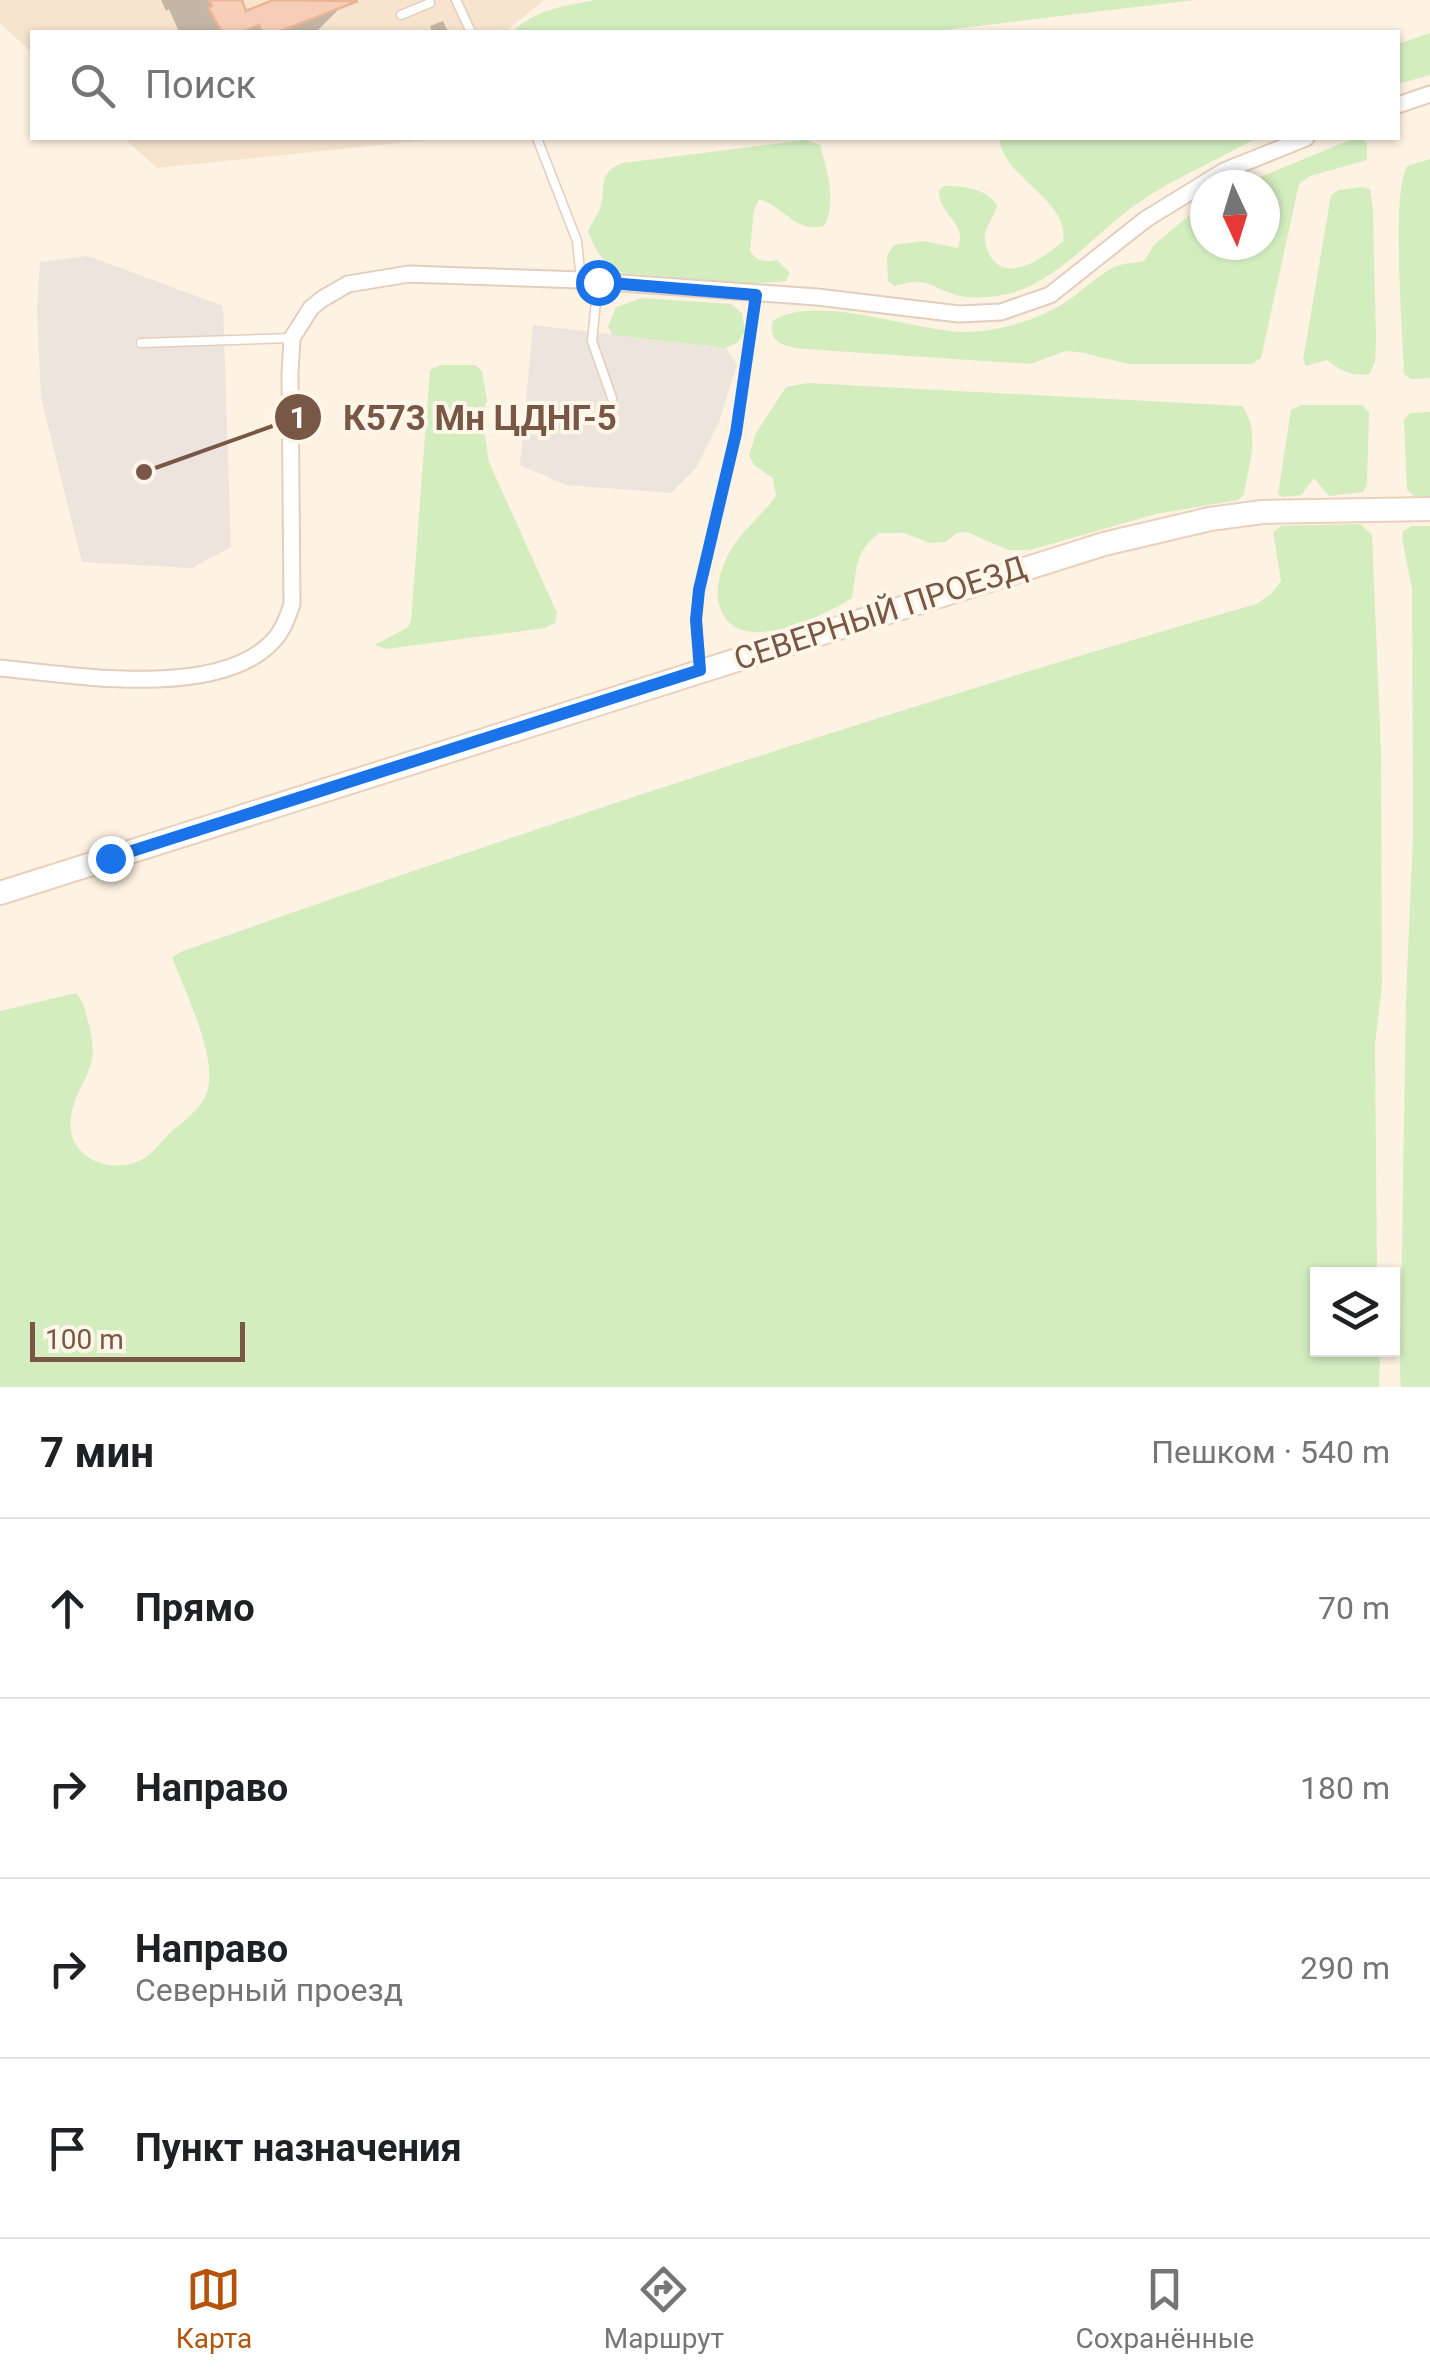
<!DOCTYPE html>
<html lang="ru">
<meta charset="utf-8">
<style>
:root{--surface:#fff;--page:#f2f2f2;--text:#202124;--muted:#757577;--line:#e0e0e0;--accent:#b45309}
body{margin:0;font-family:Roboto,sans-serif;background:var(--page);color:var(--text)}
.controls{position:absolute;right:30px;bottom:30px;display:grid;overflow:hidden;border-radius:0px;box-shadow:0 2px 8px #0004}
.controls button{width:90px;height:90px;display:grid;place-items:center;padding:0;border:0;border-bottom:2px solid var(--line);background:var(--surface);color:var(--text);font:50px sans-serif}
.compass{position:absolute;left:1190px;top:170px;width:90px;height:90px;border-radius:50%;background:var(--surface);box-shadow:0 2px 8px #0004;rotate:176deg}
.scale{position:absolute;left:30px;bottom:25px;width:215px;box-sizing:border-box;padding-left:10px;border:5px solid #785746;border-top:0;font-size:28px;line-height:35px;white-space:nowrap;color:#785746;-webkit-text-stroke:8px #fff6ea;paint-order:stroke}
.stop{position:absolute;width:30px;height:30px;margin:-22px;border:8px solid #1a73e8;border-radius:50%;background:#fff}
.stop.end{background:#1a73e8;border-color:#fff;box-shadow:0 2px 10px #0008}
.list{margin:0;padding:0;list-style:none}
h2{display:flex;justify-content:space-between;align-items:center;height:130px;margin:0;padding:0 40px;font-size:42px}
h2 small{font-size:32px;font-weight:400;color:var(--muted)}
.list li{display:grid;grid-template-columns:65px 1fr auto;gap:30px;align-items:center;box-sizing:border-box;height:180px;padding:0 40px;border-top:2px solid var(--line)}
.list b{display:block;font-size:38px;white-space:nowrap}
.list p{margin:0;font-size:32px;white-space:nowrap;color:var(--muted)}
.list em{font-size:32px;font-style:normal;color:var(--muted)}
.icon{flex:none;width:55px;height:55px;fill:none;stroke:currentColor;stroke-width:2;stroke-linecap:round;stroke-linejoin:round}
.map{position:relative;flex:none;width:1430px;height:1387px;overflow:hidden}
.search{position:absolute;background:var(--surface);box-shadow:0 2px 8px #0004;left:30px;right:30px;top:30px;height:110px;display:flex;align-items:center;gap:25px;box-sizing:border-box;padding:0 35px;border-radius:0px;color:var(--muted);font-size:38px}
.sheet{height:850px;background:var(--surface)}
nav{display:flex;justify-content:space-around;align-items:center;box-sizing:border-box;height:140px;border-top:2px solid var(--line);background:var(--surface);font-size:28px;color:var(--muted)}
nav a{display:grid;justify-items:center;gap:5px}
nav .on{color:var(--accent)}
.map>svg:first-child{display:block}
.residential{fill:#f6e4cf}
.industrial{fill:#ede4dd}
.green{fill:#d3edbf}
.shadow{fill:#0003}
.building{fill:#f6ceb7;stroke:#eab496;stroke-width:2.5}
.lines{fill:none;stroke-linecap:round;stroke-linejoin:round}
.lane-casing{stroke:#e3cebc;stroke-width:11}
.street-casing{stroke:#e3cebc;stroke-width:19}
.secondary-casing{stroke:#ebd1bc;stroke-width:26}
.lane{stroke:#fff;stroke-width:8}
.street{stroke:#fff;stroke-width:15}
.secondary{stroke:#fff;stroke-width:22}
.route{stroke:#1a73e8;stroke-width:12}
.labels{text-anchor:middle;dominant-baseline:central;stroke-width:8;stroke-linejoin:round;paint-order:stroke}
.street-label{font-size:32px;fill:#785746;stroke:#fff6ea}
.leader{fill:none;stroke:#785746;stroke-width:4}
.callout-dot{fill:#785746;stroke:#fff6ea;stroke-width:4}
.mark-label{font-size:30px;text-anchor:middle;font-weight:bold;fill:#fff}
.callout-label{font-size:35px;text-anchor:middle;font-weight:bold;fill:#785746;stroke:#fff6ea;stroke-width:8;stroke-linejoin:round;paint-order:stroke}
</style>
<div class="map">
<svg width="1430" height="1387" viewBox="0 0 1430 1387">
<rect width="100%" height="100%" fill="#fef2e2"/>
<!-- residential -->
<g class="residential">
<path d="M0 0H544L505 32H32V53L0 23Z"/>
<path d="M124 138H448L157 168Z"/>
</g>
<!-- industrial -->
<g class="industrial">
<path d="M88 256 223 306 231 547 192 568 82 562 41 397 37 310 40 262Z"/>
<path d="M533 325 726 348 737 365 719 422 696 468 671 493 566 485 520 465Z"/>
</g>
<!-- green -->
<g class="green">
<path d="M596 0H1195L927 32H512C536 9 564 6 596 0Z"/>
<path d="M1430 33V75L1398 84V44Z"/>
<path d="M999 138H1256C1219 160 1177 176 1141 201 1096 231 1061 280 1008 294 993 297 976 299 961 296 931 290 932 275 895 286L888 281 887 256 894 245 923 241 958 248C968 222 939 216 939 191L944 186C964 186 985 188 997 205 995 215 986 226 985 235 984 243 988 253 992 259 1011 283 1047 255 1063 241 1070 200 1004 179 999 138Z"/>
<path d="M1355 138H1362L1367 143V160L1310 176 1299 184 1261 358 1251 364H1129L1079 352 1065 351 1030 364 804 349C786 346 767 344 773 321 815 293 911 330 961 332 995 333 1035 321 1064 303 1081 293 1096 276 1114 267 1123 263 1134 263 1144 261L1154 245 1205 202V245H1265V185H1241Z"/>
<path d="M806 140 820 145C827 169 837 203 824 226 794 233 784 206 759 199L754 210 750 251C757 261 765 263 777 260L790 273 786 281 749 284 623 273C602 263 597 253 588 231 592 223 598 214 601 206 606 185 598 172 623 163Z"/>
<path d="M1430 159V378L1411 379 1404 374C1403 333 1391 196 1407 166Z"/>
<path d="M1361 187 1370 189 1373 209 1376 340 1375 361 1370 374C1351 377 1342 371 1327 360L1306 366 1303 360 1331 195 1339 190Z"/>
<path d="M642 298 731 304 742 313 745 331 738 342 726 348 613 335 608 327 616 307Z"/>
<path d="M440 365H475L482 371 487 400 482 417 489 462 557 613 555 623 545 628 386 649 375 645 408 627 411 621 430 370Z"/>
<path d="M808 383 1242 406C1261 432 1249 464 1244 494L1238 500 1156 514 1030 550H1008L967 532 957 533 946 542 930 543 904 533H879C854 552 857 570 852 598 822 617 739 657 721 610 714 593 719 573 727 557 738 533 761 517 776 496L773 478 755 466 749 455 756 433 786 387Z"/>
<path d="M1301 405H1362L1369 412 1367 484 1363 492 1329 496 1314 478 1301 495 1283 497 1278 494 1291 410Z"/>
<path d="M1430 412V498H1416L1407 490 1404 420 1410 413Z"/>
<path d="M1360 524 1372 535 1381 752 1382 984 1375 1045 1377 1274H1318V1350H1380L1379 1387H0V1011L76 993C84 1001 85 1011 88 1021 103 1074 78 1075 71 1117 65 1156 108 1175 139 1161 153 1155 162 1140 173 1130 185 1121 198 1110 205 1097 222 1063 184 991 172 957L183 951C538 826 895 708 1256 604L1270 595 1281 581 1273 532 1281 526Z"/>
<path d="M1412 526H1430V1387H1401L1400 1375 1406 998 1413 834 1412 589 1402 538 1403 531Z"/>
</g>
<!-- shadow -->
<g class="shadow">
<path d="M161 0H239L245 14 280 0H342L344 4 316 32H179L169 9 166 11Z"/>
<path d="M443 21 448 32H432L430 26Z"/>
</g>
<!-- building -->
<path class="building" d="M209 0H242L246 11 273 0 358 1 278 32H262L259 25 242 32H222L208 8 212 6Z"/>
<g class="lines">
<!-- lane casing -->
<g class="lane-casing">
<g id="lane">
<path d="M456 0 471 32"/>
<path d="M401 15 430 3"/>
<path d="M537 138 577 241 581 280"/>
<path d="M598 282 592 341 612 398"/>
<path d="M141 343 292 338"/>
<path d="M700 666 696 620 699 590 736 433 756 295"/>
</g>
</g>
<!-- street casing -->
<g class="street-casing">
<g id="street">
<path d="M1398 105 1430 94"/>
<path d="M0 668C71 675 214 699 270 644 282 633 287 619 292 604L290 374 292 338 311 308 322 299 348 284 409 274 581 280 817 297 959 314 1001 312 1050 295 1146 219 1224 171 1306 138"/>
</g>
</g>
<!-- secondary casing -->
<g class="secondary-casing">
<path id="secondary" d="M0 893 1104 544 1210 519 1262 512 1430 509"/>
</g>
<!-- lane -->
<use href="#lane" class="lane"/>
<!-- street -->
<use href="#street" class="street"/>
<!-- secondary -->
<use href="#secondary" class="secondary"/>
</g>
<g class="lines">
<!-- route -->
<path class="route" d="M110 858 700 670 696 620 699 590 736 433 756 295 598 282"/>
</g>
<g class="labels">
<!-- street labels -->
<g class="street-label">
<text transform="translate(880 613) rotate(-18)">СЕВЕРНЫЙ ПРОЕЗД</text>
</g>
</g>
<!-- callouts -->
<path class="leader" d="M144 472L298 417"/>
<g class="callout-dot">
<circle cx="144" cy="472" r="10"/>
<circle cx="298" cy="417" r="25"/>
</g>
<g class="mark-label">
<text x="298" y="428">1</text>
</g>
<g class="callout-label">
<text x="480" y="430">К573 Мн ЦДНГ-5</text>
</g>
</svg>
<div class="controls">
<button><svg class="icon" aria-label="layers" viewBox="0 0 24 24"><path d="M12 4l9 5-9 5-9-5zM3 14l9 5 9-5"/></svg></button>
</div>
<svg class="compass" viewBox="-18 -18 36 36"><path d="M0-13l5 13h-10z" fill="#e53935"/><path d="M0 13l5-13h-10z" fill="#757577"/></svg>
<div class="scale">100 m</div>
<div class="stop" style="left:598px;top:282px"></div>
<div class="stop end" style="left:110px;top:858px"></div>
<div class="search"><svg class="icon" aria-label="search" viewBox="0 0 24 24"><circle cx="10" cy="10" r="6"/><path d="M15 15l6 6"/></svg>Поиск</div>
</div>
<section class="sheet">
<h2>7 мин<small>Пешком · 540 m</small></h2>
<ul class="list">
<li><svg class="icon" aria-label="ahead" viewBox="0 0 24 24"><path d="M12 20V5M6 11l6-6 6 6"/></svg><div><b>Прямо</b></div><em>70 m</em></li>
<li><svg class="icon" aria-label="right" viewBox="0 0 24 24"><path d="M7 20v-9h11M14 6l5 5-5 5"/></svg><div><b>Направо</b></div><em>180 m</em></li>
<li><svg class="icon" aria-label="right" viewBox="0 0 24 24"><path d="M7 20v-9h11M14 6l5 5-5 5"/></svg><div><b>Направо</b><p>Северный проезд</p></div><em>290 m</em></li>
<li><svg class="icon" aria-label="arrive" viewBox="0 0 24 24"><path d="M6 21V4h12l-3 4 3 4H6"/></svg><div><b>Пункт назначения</b></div></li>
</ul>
</section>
<nav>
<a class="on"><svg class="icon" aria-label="map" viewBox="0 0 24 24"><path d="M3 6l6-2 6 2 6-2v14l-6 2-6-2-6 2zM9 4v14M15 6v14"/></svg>Карта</a>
<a><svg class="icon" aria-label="directions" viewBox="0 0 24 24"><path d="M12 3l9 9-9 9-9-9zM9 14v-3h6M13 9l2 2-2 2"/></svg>Маршрут</a>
<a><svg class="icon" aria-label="saved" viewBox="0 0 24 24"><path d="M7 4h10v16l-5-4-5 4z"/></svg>Сохранённые</a>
</nav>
